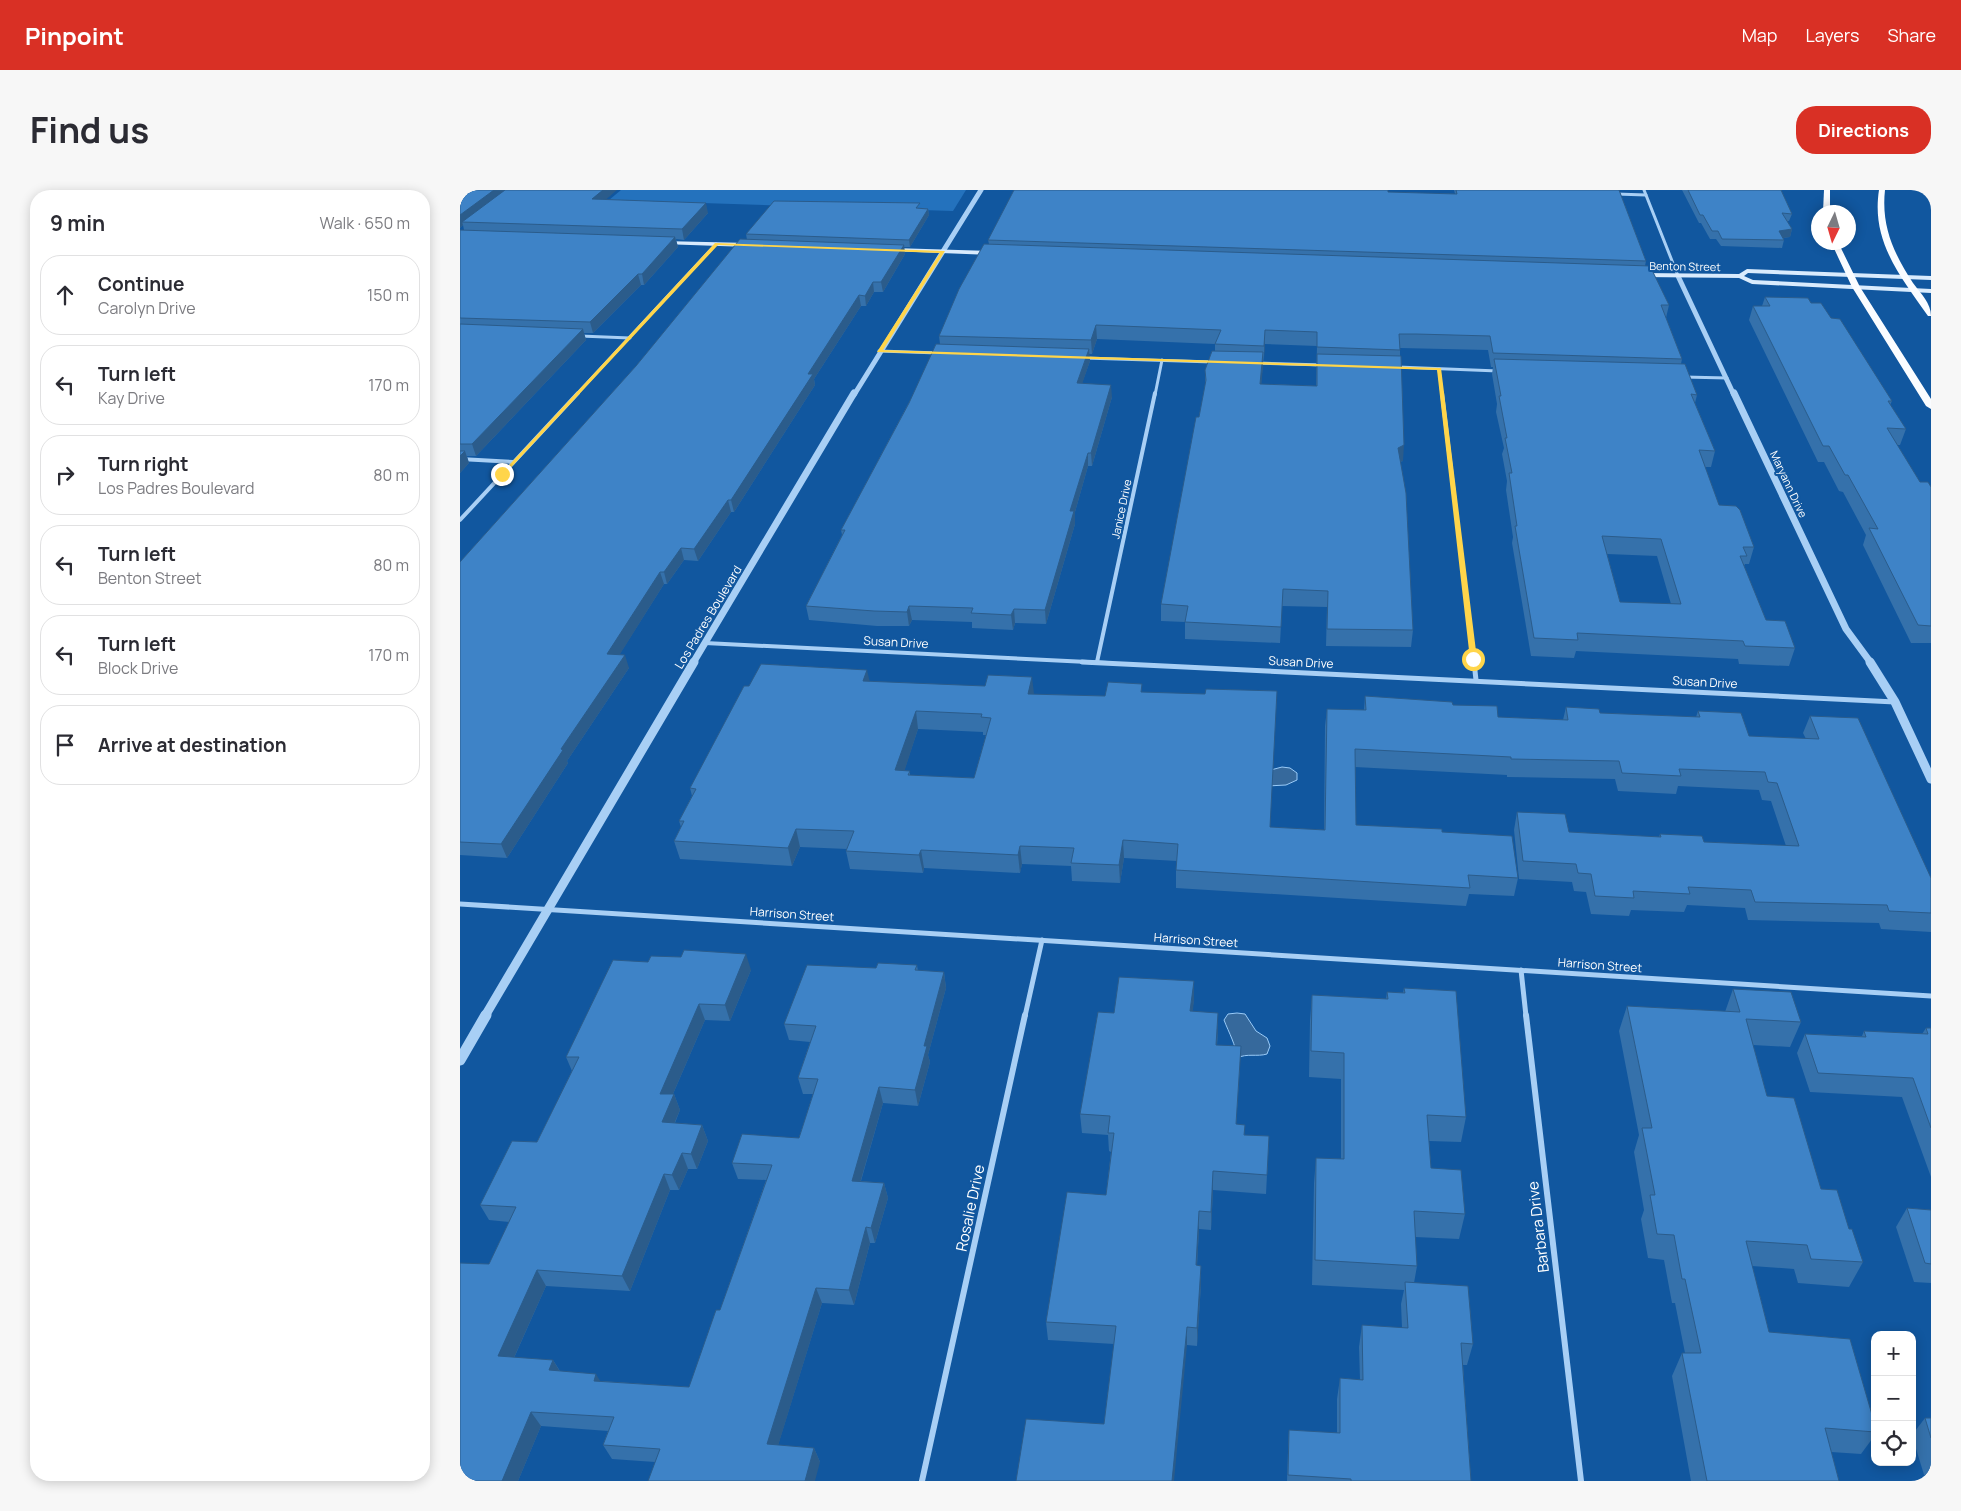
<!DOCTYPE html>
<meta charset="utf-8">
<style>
:root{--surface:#fff;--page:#f7f7f7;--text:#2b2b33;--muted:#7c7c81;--line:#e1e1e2;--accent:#d93025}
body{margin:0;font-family:Manrope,sans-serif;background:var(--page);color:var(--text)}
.controls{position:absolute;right:15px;bottom:15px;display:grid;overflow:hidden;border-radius:10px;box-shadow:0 2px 12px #0003}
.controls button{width:45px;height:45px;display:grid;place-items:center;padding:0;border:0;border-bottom:1px solid var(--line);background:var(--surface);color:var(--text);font:25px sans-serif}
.compass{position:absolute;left:1351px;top:15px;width:45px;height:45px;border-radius:50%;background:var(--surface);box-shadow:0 2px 12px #0003;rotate:185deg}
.stop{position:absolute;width:15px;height:15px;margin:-11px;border:4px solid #ffd54a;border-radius:50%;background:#fff}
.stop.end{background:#ffd54a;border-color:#fff;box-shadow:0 1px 5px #0008}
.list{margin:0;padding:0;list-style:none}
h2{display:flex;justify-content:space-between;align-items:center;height:65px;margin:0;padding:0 20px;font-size:21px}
h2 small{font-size:16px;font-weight:400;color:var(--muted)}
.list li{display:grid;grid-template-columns:32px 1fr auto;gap:15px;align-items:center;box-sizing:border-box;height:80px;margin:0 10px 10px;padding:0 10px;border:1px solid var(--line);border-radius:20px}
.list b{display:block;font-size:19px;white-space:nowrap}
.list p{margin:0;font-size:16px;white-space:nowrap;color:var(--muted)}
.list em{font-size:16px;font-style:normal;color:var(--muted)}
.icon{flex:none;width:28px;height:28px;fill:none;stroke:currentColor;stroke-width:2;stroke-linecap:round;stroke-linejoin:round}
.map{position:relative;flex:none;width:1471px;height:1291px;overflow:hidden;border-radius:20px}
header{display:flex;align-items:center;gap:30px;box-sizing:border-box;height:70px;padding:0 25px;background:var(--accent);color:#fff}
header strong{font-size:24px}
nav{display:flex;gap:28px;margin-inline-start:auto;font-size:18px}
.intro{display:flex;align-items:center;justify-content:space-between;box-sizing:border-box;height:120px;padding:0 30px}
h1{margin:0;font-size:35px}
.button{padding:12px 22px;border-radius:20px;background:var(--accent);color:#fff;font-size:18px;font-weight:700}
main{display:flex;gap:30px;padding:0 30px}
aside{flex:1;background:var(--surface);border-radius:20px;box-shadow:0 2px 12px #0003}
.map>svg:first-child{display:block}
.green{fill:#2472bd}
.water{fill:#36699c;stroke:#9acbf8}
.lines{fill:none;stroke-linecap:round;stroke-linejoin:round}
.minor-far3{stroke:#a8cff5;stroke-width:3}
.minor-far2{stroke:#a8cff5;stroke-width:4}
.minor-far1{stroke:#a8cff5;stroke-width:5}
.minor{stroke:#a8cff5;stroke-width:6}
.tertiary-far3{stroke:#a8cff5;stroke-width:5}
.tertiary-far2{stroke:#a8cff5;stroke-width:7}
.tertiary-far1{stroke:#a8cff5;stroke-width:9}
.tertiary{stroke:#a8cff5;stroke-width:11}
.secondary{fill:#d9ebfd;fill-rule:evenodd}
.trunk{fill:#fafcff;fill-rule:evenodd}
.wall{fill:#3571ab;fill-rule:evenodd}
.shaded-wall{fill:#2b5c8b}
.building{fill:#3e83c7;stroke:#2b5c8b;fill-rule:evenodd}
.route{fill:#ffd54a}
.labels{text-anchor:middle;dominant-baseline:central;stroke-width:4;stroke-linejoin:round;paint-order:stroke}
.far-street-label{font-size:11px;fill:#fff;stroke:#11579f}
.street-label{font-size:12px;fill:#fff;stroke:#11579f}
.near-street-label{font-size:15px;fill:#fff;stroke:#11579f}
</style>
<header>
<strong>Pinpoint</strong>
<nav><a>Map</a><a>Layers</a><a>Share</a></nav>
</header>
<div class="intro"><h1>Find us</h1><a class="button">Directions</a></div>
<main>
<aside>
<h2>9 min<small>Walk · 650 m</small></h2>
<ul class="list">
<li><svg class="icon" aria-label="ahead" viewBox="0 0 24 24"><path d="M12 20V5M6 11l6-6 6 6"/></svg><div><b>Continue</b><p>Carolyn Drive</p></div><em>150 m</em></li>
<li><svg class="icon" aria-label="left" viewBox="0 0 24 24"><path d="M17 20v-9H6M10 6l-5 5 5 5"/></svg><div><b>Turn left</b><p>Kay Drive</p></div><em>170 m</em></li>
<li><svg class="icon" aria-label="right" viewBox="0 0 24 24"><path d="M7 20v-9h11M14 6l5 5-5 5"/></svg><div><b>Turn right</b><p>Los Padres Boulevard</p></div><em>80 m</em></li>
<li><svg class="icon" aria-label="left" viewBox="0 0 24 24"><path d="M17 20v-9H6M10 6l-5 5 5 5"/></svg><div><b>Turn left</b><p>Benton Street</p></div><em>80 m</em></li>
<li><svg class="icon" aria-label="left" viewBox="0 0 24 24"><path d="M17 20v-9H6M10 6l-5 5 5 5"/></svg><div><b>Turn left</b><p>Block Drive</p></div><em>170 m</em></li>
<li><svg class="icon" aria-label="arrive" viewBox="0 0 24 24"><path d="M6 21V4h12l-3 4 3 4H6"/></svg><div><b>Arrive at destination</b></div></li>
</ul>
</aside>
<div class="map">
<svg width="1471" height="1291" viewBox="0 0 1471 1291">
<rect width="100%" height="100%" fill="#11579f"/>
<!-- green -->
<path class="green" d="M161 0H506L493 21 149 10Z"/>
<!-- water -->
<g class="water">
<path d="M822 577 830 578 837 583V590L826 595 807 596V581Z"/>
<path d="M777 823 785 824 796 841 807 848 810 856 807 864C797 867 787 863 777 868 776 855 769 843 764 830L768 824Z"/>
</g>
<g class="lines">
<!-- minor-far3 -->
<g class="minor-far3">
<path d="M1184 0 1218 86"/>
<path d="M1156 4 1186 5"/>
<path d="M120 146 170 148"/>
<path d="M419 161 479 163"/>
<path d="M624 168 753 172"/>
<path d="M797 173 863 175"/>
<path d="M937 177 1038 181"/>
<path d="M979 179 982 205"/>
<path d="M1224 187 1267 188"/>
<path d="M116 205 256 54"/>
<path d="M695 205 702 170"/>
</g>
<!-- minor-far2 -->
<g class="minor-far2">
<path d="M982 203 1014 473"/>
<path d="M0 269 53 272"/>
<path d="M0 330 118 203"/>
<path d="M245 453 648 473"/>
<path d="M637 472 695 203"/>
</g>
<!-- minor-far1 -->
<g class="minor-far1">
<path d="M622 472 1435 512"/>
<path d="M1014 472 1016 490"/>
<path d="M0 714 1471 806"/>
<path d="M1061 780 1066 826"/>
<path d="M565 826 582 750"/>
</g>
<!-- minor -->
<g class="minor">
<path d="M1066 825 1121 1291"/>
<path d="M462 1291 565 825"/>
</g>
<!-- tertiary-far3 -->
<g class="tertiary-far3">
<path d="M1218 86 1274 205"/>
<path d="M394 205 521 0"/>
</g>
<!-- tertiary-far2 -->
<g class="tertiary-far2">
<path d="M1274 203 1386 439 1411 473"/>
<path d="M233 473 394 203"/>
</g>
<!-- tertiary-far1 -->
<g class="tertiary-far1">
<path d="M1410 472 1435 512 1471 589"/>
<path d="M25 826 234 472"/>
</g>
<!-- tertiary -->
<path class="tertiary" d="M0 870 26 825"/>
<!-- secondary -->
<g class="secondary">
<path d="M203 51 289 53 292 55 289 57 201 54 200 53Z"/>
<path d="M433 58 531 61 534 63 531 65 431 61 430 60Z"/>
<path d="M1287 79 1471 86V90L1288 83 1284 86 1293 90 1471 99V103L1292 94 1279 88 1183 87 1180 85 1183 83 1279 84Z"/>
</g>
<!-- trunk -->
<g class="trunk">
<path d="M1364 0H1370V22H1363Z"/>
<path d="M1419 0H1425C1421 36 1434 64 1453 93 1461 104 1471 113 1471 126H1468C1440 86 1411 51 1419 0Z"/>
<path d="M1371 52H1378L1400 97 1471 209V219L1466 216 1392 97Z"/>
</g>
</g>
<!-- wall -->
<g class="wall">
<path d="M0 0 146 10 248 23 224 50 216 49 218 57 184 95H181L133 143H124L126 150 16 266H7L9 273 0 283V40H4L3 35 0 38Z"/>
<path d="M994 0H1159L1186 71 1185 76 1209 115 1206 128 1222 169 1221 174 1237 205 1235 213 1255 261 1251 277H1245L1259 315 1294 357 1289 374H1285L1284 376 1306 430 1335 458 1329 476 1279 474 1278 469 1116 461 1114 468 1071 466 1052 353 1053 347 1046 300 1047 291 1042 264 1044 258 1036 222 1037 214 1032 184 1033 177H1031L1028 160 940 158V166L943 271 940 272 953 440 951 457 866 456 867 417 822 416 820 453 725 449V432L701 431V414L745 197V180L755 161V154L637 149 632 164H629L630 171 622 193 652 207 632 276H628L615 322V334L586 434 555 433 553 440 512 438V432L452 430 449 436H417L349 430 346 416 382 345 381 340 480 154 479 146 529 54 528 50 928 2 995 4ZM805 154 857 156 856 196 801 194ZM1147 364 1197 366 1211 414 1160 412Z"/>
<path d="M1222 0H1321L1332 24 1329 31H1327L1332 39 1330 47 1323 48 1324 50 1322 58 1261 56 1256 49H1250L1241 33H1239Z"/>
<path d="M460 18 468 19 469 25 450 57H444L445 64 423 102H414L406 116H401L354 189 355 195 274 322H271L238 371 224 370 207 394H204L159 465 169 478 107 571 108 573 47 668 0 665V372L176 176 287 50 286 44Z"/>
<path d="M1305 107 1351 113 1371 128 1432 211 1430 215 1446 239 1440 255H1437L1460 292 1471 297V453H1451L1403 355 1406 345 1383 302 1379 301 1364 272H1358L1289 130 1293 116H1302Z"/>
<path d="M409 491 574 504 645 506 683 502 810 637 864 640 865 536 867 519 904 520 905 506 993 515 1038 527 1103 530 1106 517 1140 523 1236 527 1238 521 1289 546 1346 549 1343 543 1350 526 1471 688V742L1421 739 1419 733 1288 730 1285 718 1227 715 1224 722 1171 720 1169 726 1131 724 1126 702 1114 701 1112 692 1059 689 1054 640 1057 622 1109 642 1199 647 1200 644 1244 652 1326 656 1311 611 1302 610 1299 600 1218 596 1216 604 1158 601 1155 589 1047 587V585L895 577 896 635 982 642 1058 688 1054 706 1009 704 1006 716 716 698V680L717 671 664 668 660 693 612 691 611 676 562 674 560 683 464 678 463 683 390 679 386 661 387 659 340 657 332 676 220 669 214 651 221 637 219 631 232 606 230 598 289 496ZM458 539 523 542V545H526L514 588 450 585V581H444Z"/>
<path d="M457 775 458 781 484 782 486 798 468 865 470 872 458 916 423 913 401 991 424 993 428 1008 415 1053H410L394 1115 362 1113 318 1255 354 1258 360 1272H195L152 1269 143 1255 148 1241 81 1236 58 1291 29 1074 49 1032 29 1030 20 1015 77 952 112 881 106 867 291 780 270 831 245 830 213 904H214L220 920 215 933 242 935 248 951 237 979H228L219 1000H210L170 1101 86 1096 54 1168 93 1170 100 1181 140 1191 229 1197 260 1120 306 990 278 989 272 973 339 948 353 904H343L338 888 350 852 329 850 324 834 416 778Z"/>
<path d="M944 798 1006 927 1001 952 969 951 971 978 1005 1024 999 1049 955 1047 957 1076 954 1093 1013 1154 1007 1175H1003L1011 1291H827L828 1261 829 1240 877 1243V1209L880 1188 900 1190 899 1157 902 1135 942 1138 941 1114 944 1100 852 1095 854 993 856 968 881 969V889L849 887 850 831 852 805 926 809 927 802 943 803Z"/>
<path d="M1273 799 1341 832 1330 857 1293 855 1307 906 1361 999 1389 1039 1403 1072 1389 1097 1338 1093 1334 1079 1292 1076 1309 1142 1415 1235V1245L1401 1264 1371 1262 1379 1291H1231L1212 1186 1222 1163H1225L1215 1113H1212L1204 1070 1188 1068 1181 1029 1184 1020 1174 962 1179 945 1159 841 1167 816 1265 822Z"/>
<path d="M734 810 732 821 758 842 757 855 780 874 776 934 785 945 809 946 806 1004 753 1000 751 1040 739 1039 737 1076 741 1094 737 1156 727 1155 644 1234 654 1154 588 1150 586 1132 646 1005 651 962 649 961 648 945 622 943 620 924 654 823Z"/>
<path d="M1466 838H1471V987L1442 907 1350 902 1337 863 1345 844 1402 846 1404 841 1462 844Z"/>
<path d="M1447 1018 1471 1020V1093L1454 1092 1436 1037Z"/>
<path d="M1465 1228H1471V1291H1466L1452 1246V1245Z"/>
</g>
<!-- shaded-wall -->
<g class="shaded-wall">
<path d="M34 0H50L2 32 3 35 0 38V25Z"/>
<path d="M143 0H157L135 19 132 9Z"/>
<path d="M246 13 248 23 224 50 222 39Z"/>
<path d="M468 19 469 25 450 57 449 50Z"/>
<path d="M1332 39 1330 47 1317 49 1319 41Z"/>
<path d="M215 47 218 57 184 95 182 84Z"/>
<path d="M444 55 445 64 423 102 421 92Z"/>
<path d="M178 84 181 95 133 143 130 132Z"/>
<path d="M413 92 414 102 406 116 405 106Z"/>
<path d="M399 105 401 116 354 189 355 195 274 322 271 310 348 184Z"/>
<path d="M636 135 637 149 632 164 631 150Z"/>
<path d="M123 139 126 150 16 266 12 254Z"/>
<path d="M805 140V154L804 170V156Z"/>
<path d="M629 159 630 171 618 206 617 193Z"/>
<path d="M803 162V177L800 209V194Z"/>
<path d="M651 195 652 207 632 276 631 263Z"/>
<path d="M944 255 943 271 936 273 938 258Z"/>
<path d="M5 261 9 273 0 283V266Z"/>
<path d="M628 263V276L615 322V334L586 434 585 420 610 321Z"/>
<path d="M268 310 271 322 238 371 234 359Z"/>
<path d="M221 358 224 370 207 394 204 382Z"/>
<path d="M200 382 204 394 152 477 147 464Z"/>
<path d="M449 416 452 430 449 436 447 422Z"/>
<path d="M554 419 555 433 553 440 551 425Z"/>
<path d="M165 465 169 478 107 571 108 573 47 668 41 654 101 559Z"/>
<path d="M407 480 411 497 403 491Z"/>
<path d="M572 487 574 504H568Z"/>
<path d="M456 521 458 539 439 598 435 580Z"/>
<path d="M336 639 340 657 332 676 328 658Z"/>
<path d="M663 650 664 668 660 693 659 675Z"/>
<path d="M560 656 562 674 560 683 558 665Z"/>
<path d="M461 660 464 678 463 683 459 665Z"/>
<path d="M286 764 291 780 270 831 265 815Z"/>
<path d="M484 782 486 798 468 865 470 872 458 916 455 900 464 856Z"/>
<path d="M734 791V810L731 840 730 821Z"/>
<path d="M239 814 245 830 206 920 200 904Z"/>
<path d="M758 823V842L755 874 756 855Z"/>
<path d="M419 897 423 913 396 1007 392 991Z"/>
<path d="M214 904 220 920 208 948 202 932Z"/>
<path d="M242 935 248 951 237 979 231 964Z"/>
<path d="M222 963 228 979 219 1000 212 985Z"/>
<path d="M753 981V1000L751 1040V1022Z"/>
<path d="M204 984 210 1000 170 1101 162 1086Z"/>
<path d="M424 993 428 1008 415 1053 411 1038Z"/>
<path d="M739 1021V1039L736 1094V1075Z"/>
<path d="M406 1037 410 1053 394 1115 389 1100Z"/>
<path d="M741 1076V1094L737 1156V1138Z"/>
<path d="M77 1080 86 1096 48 1181 38 1166Z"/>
<path d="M356 1098 362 1113 314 1269 307 1254Z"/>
<path d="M727 1137V1155L714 1291H712Z"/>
<path d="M93 1170 102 1185 89 1180Z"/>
<path d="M136 1184 145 1199 134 1191Z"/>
<path d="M71 1222 81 1236 58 1291H42Z"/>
<path d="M354 1258 360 1272 355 1291H345Z"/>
</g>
<!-- building -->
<g class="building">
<path d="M0 0H34L0 25Z"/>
<path d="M45 0H143L132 9 246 13 222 39 2 32Z"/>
<path d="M554 0H928V2L997 4 996 0H1159L1186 71 528 50Z"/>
<path d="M1228 0H1321L1332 24 1322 23 1332 39 1319 41 1324 50 1262 49 1258 41H1252L1243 25H1240Z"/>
<path d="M314 11 460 13 456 18 468 19 449 50 286 44Z"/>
<path d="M0 40 215 47 182 84H178L130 132 0 128Z"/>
<path d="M280 49 444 55 421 92H413L405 106 399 105 348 184H353L271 310H268L234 359 221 358 204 382H200L147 464 165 465 101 559 103 560 41 654 0 652V372L176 176Z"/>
<path d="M524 54 1190 76 1209 115H1201L1222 169 1033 163 1030 146 956 144H939L940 160 857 157V142L805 140 804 156 755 154 761 140 636 135 631 150 479 146 499 99Z"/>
<path d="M1305 107 1348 108 1351 113H1361L1371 128 1380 129 1432 211H1428L1446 239 1427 238 1460 292H1468L1471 297V436L1458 435 1409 338 1418 339 1388 285H1385L1369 256H1363L1293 116H1310Z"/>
<path d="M0 134 123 139 12 254H0Z"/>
<path d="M476 154 629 159 617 193 651 195 631 263H628L610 321H614L585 420 554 419 551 425 511 423 513 418 449 416 447 422 414 421 346 416 385 340H381L449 213Z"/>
<path d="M752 161 803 162 800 194 857 196V164L941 166 944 255 938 258 946 303 953 440 867 439 868 401 823 399 821 437 725 432 728 416 701 414 736 227H739L746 190 745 180Z"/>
<path d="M1034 169 1225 174 1237 205 1231 204 1255 261 1239 260 1259 315 1276 316 1280 320 1294 357H1283L1287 366H1280L1306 430 1325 431 1335 458 1285 456 1283 451 1117 443 1118 450 1074 448 1055 336H1057L1049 283H1052L1045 248H1047L1039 206H1041ZM1142 346 1201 349 1221 414 1160 412Z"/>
<path d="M0 261H5L0 266Z"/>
<path d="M301 474 407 480 403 491 525 496 528 485 572 487 568 504 645 506 648 492 682 494 681 502 745 504 746 499 817 501 810 637 865 640 867 519 906 520 905 506 992 512 993 515 1037 516 1038 527 1108 530 1106 517 1139 519 1140 523 1240 527 1238 521 1281 523 1289 546 1359 549 1350 526 1398 528 1471 688V723L1429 721 1427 715 1295 712 1291 700 1228 697 1230 704 1173 701 1174 708 1135 706 1131 684 1118 683 1116 674 1063 671 1057 622 1105 624 1109 642 1201 647 1200 644 1242 646 1244 652 1339 656 1317 593 1308 592 1305 582 1219 579 1221 586 1162 583 1159 571 1051 569V567L895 559 896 635 982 639V642L1052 646 1058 688 1008 685 1010 698 716 680 718 654 663 650 659 675 611 673 614 658 560 656 558 665 461 660 459 665 386 661 394 641 336 639 328 658 214 651 224 631H219L236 599 230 598 284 496H289ZM456 521 522 524 521 527 531 528 514 588 448 585 450 581 435 580Z"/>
<path d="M224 760 286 764 265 815 239 814 200 904H214L202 932 242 935 231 964 222 963 212 985 204 984 162 1086 77 1080 38 1166 93 1170 89 1180 136 1184 134 1191 229 1197 256 1120H260L312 975 272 973 282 944 339 948 358 889 338 888 356 836 324 834 347 775 416 778 418 773 457 775 455 780 484 782 464 856H467L455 900 419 897 392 991 424 993 411 1038 406 1037 389 1100 356 1098 307 1254 354 1258 345 1291H188L200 1259 143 1255 154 1227 71 1222 42 1291H0V1073L29 1074 56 1017 20 1015 52 951 77 952 119 867H106L153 770 188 772 191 766 221 767Z"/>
<path d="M659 787 734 791 730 821 758 823 756 855 781 856 776 934 785 935 784 945 809 946 807 985 753 981 751 1022 739 1021 736 1075 741 1076 737 1138 727 1137 712 1291H556L566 1229 644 1234 656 1136 586 1132 607 1002 646 1005 654 943H648L650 926 620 924 638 822 654 823Z"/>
<path d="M944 798 996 801 1006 927 967 925 971 978 1001 980 1005 1024 954 1021 957 1076 855 1070 856 968 884 969V863L851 861 852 805 928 809 927 802 945 803Z"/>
<path d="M1273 799 1331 802 1341 832 1286 829 1307 906 1334 908 1361 999 1377 1000 1389 1039H1392L1403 1072 1351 1069 1347 1055 1286 1051 1309 1142 1390 1149 1415 1235V1242L1365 1238 1379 1291H1247L1222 1163H1241L1225 1089H1222L1214 1045 1197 1044 1190 1005H1195L1182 938H1192L1167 816 1280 822Z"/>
<path d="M1466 838H1471V938L1453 888 1358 883 1345 844 1406 847 1404 841 1468 844Z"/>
<path d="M1447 1018 1471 1020V1074L1465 1073Z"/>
<path d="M945 1092 1008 1096 1013 1154 1001 1153 1011 1291H891V1289L828 1285 829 1240 880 1243V1188L903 1190 902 1135 948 1138Z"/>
<path d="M1465 1228H1471V1248Z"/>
</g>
<!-- route -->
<path class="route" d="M255 53 485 61 423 160 981 178 1017 469 1013 471 1010 469 977 180 417 162 480 63 258 55 44 285H40Z"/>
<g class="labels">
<!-- far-street labels -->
<g class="far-street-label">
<text transform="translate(1225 76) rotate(1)">Benton Street</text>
<text transform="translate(1329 294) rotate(65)">Maryann Drive</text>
<text transform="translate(661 319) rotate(-78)">Janice Drive</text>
</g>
<!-- street labels -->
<g class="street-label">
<text transform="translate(248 427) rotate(-59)">Los Padres Boulevard</text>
<text transform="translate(436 452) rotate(3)">Susan Drive</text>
<text transform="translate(841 472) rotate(3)">Susan Drive</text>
<text transform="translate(1245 492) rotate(3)">Susan Drive</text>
<text transform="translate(332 724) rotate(4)">Harrison Street</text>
<text transform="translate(736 750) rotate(4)">Harrison Street</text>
<text transform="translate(1140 775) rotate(4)">Harrison Street</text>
</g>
<!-- near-street labels -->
<g class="near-street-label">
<text transform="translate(510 1018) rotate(-78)">Rosalie Drive</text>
<text transform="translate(1078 1037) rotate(-97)">Barbara Drive</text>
</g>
</g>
</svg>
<div class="controls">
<button>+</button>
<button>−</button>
<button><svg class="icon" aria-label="locate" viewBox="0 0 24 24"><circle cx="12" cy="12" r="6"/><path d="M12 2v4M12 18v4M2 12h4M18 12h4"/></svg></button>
</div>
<svg class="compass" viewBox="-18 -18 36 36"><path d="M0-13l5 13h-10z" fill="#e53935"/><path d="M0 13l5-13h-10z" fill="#7c7c81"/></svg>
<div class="stop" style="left:1013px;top:469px"></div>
<div class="stop end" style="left:42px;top:284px"></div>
</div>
</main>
